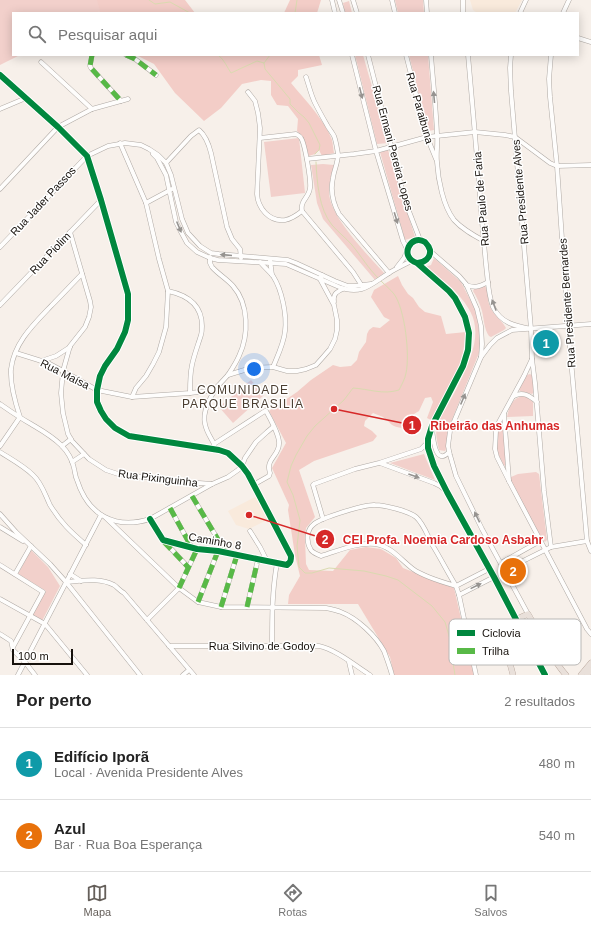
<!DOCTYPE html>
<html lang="pt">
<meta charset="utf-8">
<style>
:root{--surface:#fff;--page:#f6f6f6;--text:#222;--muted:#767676;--line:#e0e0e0;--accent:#655f5a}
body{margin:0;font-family:Helvetica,sans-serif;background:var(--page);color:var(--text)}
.scale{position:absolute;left:12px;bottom:10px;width:61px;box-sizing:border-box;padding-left:4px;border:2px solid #16110c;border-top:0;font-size:11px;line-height:14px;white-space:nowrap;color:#16110c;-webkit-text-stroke:3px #fff;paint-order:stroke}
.you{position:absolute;left:254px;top:369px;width:14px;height:14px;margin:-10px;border:3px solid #fff;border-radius:50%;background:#1a73e8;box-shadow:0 0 0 6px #1a73e833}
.badge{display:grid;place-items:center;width:26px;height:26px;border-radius:50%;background:var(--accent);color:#fff;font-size:13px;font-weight:700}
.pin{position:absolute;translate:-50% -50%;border:2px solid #fff;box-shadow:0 1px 4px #0006}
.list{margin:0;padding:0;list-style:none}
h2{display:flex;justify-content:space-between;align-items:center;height:52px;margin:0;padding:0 16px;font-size:17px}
h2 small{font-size:13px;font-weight:400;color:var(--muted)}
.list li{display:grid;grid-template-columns:26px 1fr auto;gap:12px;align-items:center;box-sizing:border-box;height:72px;padding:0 16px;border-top:1px solid var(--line)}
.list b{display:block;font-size:15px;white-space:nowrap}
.list p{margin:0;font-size:13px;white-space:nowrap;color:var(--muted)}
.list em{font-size:13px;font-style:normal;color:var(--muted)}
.icon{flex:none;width:22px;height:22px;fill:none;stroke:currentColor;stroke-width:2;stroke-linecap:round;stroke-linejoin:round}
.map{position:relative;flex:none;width:591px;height:675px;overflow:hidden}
.search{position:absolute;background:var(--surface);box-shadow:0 2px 10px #0003;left:12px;right:12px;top:12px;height:44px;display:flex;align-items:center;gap:10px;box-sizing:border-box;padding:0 14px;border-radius:0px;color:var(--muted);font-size:15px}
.sheet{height:196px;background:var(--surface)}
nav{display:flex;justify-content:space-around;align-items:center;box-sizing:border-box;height:56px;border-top:1px solid var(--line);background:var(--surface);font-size:11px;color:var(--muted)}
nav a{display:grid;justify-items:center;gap:2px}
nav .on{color:var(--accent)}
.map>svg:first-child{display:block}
.built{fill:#f9eadc}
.green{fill:#f2d0cb}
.forest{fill:#f3cdc7}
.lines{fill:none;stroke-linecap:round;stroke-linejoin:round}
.stream{stroke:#dadab0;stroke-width:1}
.minor-casing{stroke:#afa9a4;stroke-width:5}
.major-casing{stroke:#ab978b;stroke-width:6}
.minor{stroke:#fefdfc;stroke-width:4}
.major{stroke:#e9e0da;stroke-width:5.5}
.quiet{stroke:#58b947;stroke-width:5;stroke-dasharray:10 5;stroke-linecap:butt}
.cycleway-casing{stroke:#fff;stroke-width:8}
.cycleway{stroke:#00873e;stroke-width:6}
.oneway{fill:#969390}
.labels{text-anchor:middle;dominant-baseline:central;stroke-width:3;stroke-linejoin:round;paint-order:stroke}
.street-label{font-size:11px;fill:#16110c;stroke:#fff}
.neighbourhood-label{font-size:12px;letter-spacing:1px;fill:#4b3e31;stroke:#fff}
.key{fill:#fff;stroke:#b9b8b6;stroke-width:1}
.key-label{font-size:11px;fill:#16110c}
.leader{fill:none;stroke:#d62828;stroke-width:1.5}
.callout-dot{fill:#d62828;stroke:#fff;stroke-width:1.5}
.mark-label{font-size:12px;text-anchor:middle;font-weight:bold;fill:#fff}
.callout-label{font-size:12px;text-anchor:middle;font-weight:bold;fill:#d62828;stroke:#fff;stroke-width:3;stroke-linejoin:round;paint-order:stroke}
</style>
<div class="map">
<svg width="591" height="675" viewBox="0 0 591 675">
<rect width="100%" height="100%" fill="#f7f0ea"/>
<!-- built -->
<g class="built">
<path d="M470 0H522L515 13H477L473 10Z"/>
<path d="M257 496 269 519 249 529 236 525 228 511Z"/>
</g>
<!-- green -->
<g class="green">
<path d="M0 0H124L96 13H13V55H20L0 65Z"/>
<path d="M395 0H423L424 13H398Z"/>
<path d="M349 1 352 13H345L343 3Z"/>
<path d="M355 55H363L388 143 377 144Z"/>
<path d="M409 55H428L434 130 428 131Z"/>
<path d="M299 138 305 193 271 197 264 142Z"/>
<path d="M388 150 415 237 405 240 380 152Z"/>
<path d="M323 164 334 165C332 173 329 183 329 192 329 216 368 255 384 273L375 280 323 219 317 203 311 165Z"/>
<path d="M434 258 461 282 477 313 481 348 449 427 446 449 445 451 439 450C437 441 435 433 437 424 450 400 479 355 475 327 474 313 464 301 454 290 446 282 435 275 425 267L431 265Z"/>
<path d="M485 286C489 291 487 298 489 304 492 314 501 319 506 328L504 330 491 337 489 336C484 329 484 319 482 311 480 304 477 297 473 291L474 289Z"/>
<path d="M530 374 533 376 534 392 532 394 520 391 519 389 527 375Z"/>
<path d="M251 380 264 395 233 423 219 407Z"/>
<path d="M523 396 529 398 533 402V416L507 417C509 407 512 398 523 396Z"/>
<path d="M502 421 504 422 507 464 504 466 496 450 499 425Z"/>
<path d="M424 454 435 480 390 463Z"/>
<path d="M536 472 539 474 547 540 545 542 543 540 539 534 510 481 511 477 518 474Z"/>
<path d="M31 550 48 567 60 586 42 621 32 616 46 591 18 574Z"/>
</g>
<!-- forest -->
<g class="forest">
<path d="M97 0H185L195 13H96L100 11Z"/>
<path d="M290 0H321L317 13H284Z"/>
<path d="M136 55H319L322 65 298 70V76L291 83C304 99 325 120 332 140 333 144 333 149 334 153L322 156 319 150 315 154 309 156 302 136 297 131 298 119 288 106 277 105 271 95V81L261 80 242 84 221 108 204 121 175 93 154 64Z"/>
<path d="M398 276 402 285 408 294 413 298 419 307 425 312 441 316 446 334 466 332 462 360 452 380 431 420 427 418 433 402 431 397 425 398 419 411 414 414 409 422 403 428C391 427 391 423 383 417 380 416 376 414 373 413L365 421 364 426 372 431 377 436 373 441 314 461 299 470 315 517 306 528 305 539 306 564 309 570 333 571 350 550 366 547 381 549 396 558 403 568 454 588 474 675H394L390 657 358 604H288L289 595 300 576 295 555 288 510 289 505 272 468 286 443 269 411 297 392 311 380 333 365 340 367 351 366 357 360 359 352 366 342 367 334 369 330 373 327 380 328 390 320 384 317 371 297 374 290Z"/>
</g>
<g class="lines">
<!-- stream -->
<g class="stream">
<path d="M149 0 155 4 170 2 190 13"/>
<path d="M295 13 297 0"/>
<path d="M218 55C224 59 227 67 231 73L257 61 264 63 265 69 290 99V104L299 113 304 117 309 123 320 145 319 150 315 154"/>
<path d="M264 63 270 55"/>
<path d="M316 162C317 183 319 209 332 225 338 232 346 238 352 245 361 256 368 268 379 279"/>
<path d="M381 281C385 285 391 290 394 294 405 309 410 355 406 373 405 379 402 384 399 390 383 395 369 389 353 388L344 400 315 426 307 436 296 455 291 466 287 482 293 495 300 520 297 546 299 567 305 573H312L329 568 364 571 386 576 398 580 432 606 445 622 452 646V657L455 675"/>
</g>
<!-- minor casing -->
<g class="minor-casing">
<g id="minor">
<path d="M332 0 335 13"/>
<path d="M339 0 343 13"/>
<path d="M353 0 357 13"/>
<path d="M392 0 395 13"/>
<path d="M426 0 427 13"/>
<path d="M463 0V13"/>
<path d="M520 13 526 0"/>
<path d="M563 13 569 0"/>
<path d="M578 38 591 42"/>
<path d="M92 55 90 66 91 68 121 101"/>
<path d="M126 55 135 59 156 75"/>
<path d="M352 55 376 151 403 241 407 249"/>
<path d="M368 55 405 201 420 240"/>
<path d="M406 55 427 137 436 159"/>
<path d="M431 55C433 81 436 108 437 134 438 143 436 153 437 162 438 179 443 206 454 220 462 229 473 235 484 241"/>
<path d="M468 55C473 111 478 167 482 222 484 240 485 257 487 274 488 285 489 297 493 307 501 323 515 326 531 329"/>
<path d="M511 55 510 68 511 91 531 329 532 359 535 383 544 491 551 547"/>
<path d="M551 55 549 79 550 97 557 166 568 326 587 541 591 551"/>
<path d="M41 62 92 109"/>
<path d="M0 75 58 127 87 156 101 200 128 294V320L125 332 117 349 105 366 100 376 97 390V402L101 411 106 419 115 428 129 436 219 450 228 453 242 466 248 474 291 556C291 560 291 562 287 565L267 561 218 551 197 549 163 540 150 519"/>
<path d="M306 77C309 86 311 95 315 103 319 111 323 118 327 125 329 129 332 132 334 136 336 141 337 148 338 154 338 163 334 170 333 178 330 191 333 203 339 214L389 273"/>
<path d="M248 92 255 101 258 113 260 128 257 194C258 208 269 222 285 220 291 219 297 215 302 211"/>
<path d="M0 109 26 98"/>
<path d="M260 138 296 134C298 135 300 136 301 138 305 144 311 180 310 188 309 198 300 200 302 211L353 272 362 286"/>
<path d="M120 143 146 203 159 259 168 291 166 327 159 352 153 364 146 376 136 388 132 397"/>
<path d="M153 154 157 158 166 175 176 222 180 230 187 243 197 252 210 258 218 260 286 264 339 287C362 296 371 284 389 273 397 268 404 265 411 261"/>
<path d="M307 159 354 154 376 151 427 137 475 132 505 135 515 137 550 163 557 166 591 165"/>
<path d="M166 163 191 136 199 130C206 136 209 145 211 153L227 227 232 239 240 249 241 258"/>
<path d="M0 189 58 127 92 109 128 99"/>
<path d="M146 203 172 189"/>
<path d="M70 232 90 301 91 307 89 317 85 327 70 346 63 371 61 393 63 413 68 434 72 441 89 459 106 470 118 474 186 482 212 484"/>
<path d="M0 247 87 156 108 146 125 143 141 145 149 149 158 155 166 163 171 175 182 219 188 233 200 246 211 253 219 254 288 260 296 263 335 281 348 286H355L371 284"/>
<path d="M430 251 459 276 466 284 477 309 481 326 482 344 481 357 450 431 448 446 450 455 456 476 482 529 528 614"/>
<path d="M210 257V263L212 267C218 274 227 279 233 286 249 304 249 335 239 356 236 363 232 369 228 375"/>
<path d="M270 260 272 275"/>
<path d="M260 262C264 267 269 271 273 276 282 290 287 315 285 331 284 343 278 355 273 367"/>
<path d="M417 263C424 263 431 258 430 250 429 246 427 244 425 242 411 233 398 257 417 263L449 291 455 298 465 317 469 333 468 350 463 366 432 426 428 439V448L434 466 447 492 494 577 545 675"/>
<path d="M397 267 404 258 407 251"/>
<path d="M466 285C475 288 479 287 488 282"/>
<path d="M168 291C187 295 202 305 202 326 202 329 202 332 201 335 198 345 194 355 192 365 190 374 190 384 190 393"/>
<path d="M334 302C333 294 336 292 343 289"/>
<path d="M0 305 101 200"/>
<path d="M16 353 48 363 63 371 97 390 132 397 190 393 207 391 216 388 228 375 251 368 273 367 287 371H297L306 369 316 365 324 356 330 349 335 339 337 330V320L334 305 320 279 322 275"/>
<path d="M481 357 490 345 497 338 512 330 591 324"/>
<path d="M532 359 524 376 499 422 496 431 495 449 497 457 510 483 587 629 591 634"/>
<path d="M41 361 56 356 70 347"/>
<path d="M514 396C523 391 530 396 537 402"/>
<path d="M0 404C10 411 20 418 31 424 41 430 52 436 61 445 67 451 72 459 74 468 75 472 75 476 77 480 88 515 115 530 150 519L212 484 228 477 238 470 242 466 245 458 256 442 267 432 273 427"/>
<path d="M504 414 509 481"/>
<path d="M432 429C433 437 435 467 449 452"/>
<path d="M214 444 265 411H266C270 418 280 437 279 444 279 456 265 459 270 473L269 476 253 485"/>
<path d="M0 446 20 417C15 402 10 385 11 369 14 342 35 323 52 305 62 295 72 284 82 274"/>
<path d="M62 446 71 439"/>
<path d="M214 447V444C211 438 206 431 205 424 202 412 210 398 216 388"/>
<path d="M0 452C11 459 24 466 33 475 42 483 45 495 50 505 61 523 71 532 86 545"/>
<path d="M72 462 84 454"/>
<path d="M380 463 434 483 440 486 445 490"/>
<path d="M192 496 226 553"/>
<path d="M170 508 192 548"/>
<path d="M0 514 16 532 50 564 66 582 140 675"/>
<path d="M106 518 179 588 198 602 221 607 326 608C331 609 336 610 341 612 357 618 376 636 384 651 387 659 390 667 392 675"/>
<path d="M323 519 313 485 314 484 355 469 379 463 421 449 427 443"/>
<path d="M0 527 23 541"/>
<path d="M250 531 260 547 267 561"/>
<path d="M163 540 188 567"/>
<path d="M501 563 540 541"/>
<path d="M0 565 43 592 13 647"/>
<path d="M505 570 551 547 587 541"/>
<path d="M15 574 31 546"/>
<path d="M70 574 81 581"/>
<path d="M66 582C81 581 99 577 114 585 117 587 120 591 124 593L194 675"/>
<path d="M456 586C442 582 424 577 413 569 401 560 391 546 375 544 357 542 338 551 321 556 317 554 313 553 311 550 306 542 306 530 314 524 321 518 365 504 375 505 384 505 409 511 416 517 424 524 428 537 433 546 441 559 448 573 456 586L459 595 476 675"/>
<path d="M456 586 489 569"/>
<path d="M459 595 494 577"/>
<path d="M0 599 45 624 87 675"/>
<path d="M198 602 218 551"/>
<path d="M221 607 237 555"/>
<path d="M247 607 258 559"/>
<path d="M147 620 179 588 197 549"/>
<path d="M0 634 11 641 13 650 25 662 35 675"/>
<path d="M169 646H319C335 649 356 666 370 675"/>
<path d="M272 646C272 618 272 591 277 563"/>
<path d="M349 662 352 675"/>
<path d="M510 662 533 654"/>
<path d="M18 675 101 515"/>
<path d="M183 675 189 670"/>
</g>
</g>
<!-- major casing -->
<g class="major-casing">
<g id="major">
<path d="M513 675C511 666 500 633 507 626 512 621 521 617 528 614 540 634 550 657 566 675"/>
<path d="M581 675 591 663"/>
<path d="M587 675 591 670"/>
</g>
</g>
<!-- minor -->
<use href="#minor" class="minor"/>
<!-- major -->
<use href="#major" class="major"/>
<!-- quiet -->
<g class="quiet">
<path d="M92 55 90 66 91 68 121 101"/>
<path d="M126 55 135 59 156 75"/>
<path d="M192 496 226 553"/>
<path d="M170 508 192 548"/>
<path d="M164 542 188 567"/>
<path d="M179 588 197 549"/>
<path d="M198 602 218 551"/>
<path d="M221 607 237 555"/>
<path d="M247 607 258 559"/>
</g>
<!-- cycleway casing -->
<g class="cycleway-casing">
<g id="cycleway">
<path d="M0 75 58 127 87 156 101 200 128 294V320L125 332 117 349 105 366 100 376 97 390V402L101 411 106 419 115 428 129 436 219 450 228 453 242 466 248 474 291 556C291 560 291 562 287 565L267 561 218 551 197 549 163 540 150 519"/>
<path d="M417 263C424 263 431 258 430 250 429 246 427 244 425 242 411 233 398 257 417 263L449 291 455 298 465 317 469 333 468 350 463 366 432 426 428 439V448L434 466 447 492 494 577 545 675"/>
</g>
</g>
<!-- cycleway -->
<use href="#cycleway" class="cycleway"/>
</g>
<!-- one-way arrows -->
<defs><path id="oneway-solid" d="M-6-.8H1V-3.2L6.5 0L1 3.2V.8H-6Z"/></defs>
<g class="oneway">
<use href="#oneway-solid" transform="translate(361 93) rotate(76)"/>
<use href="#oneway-solid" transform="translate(434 97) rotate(-95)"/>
<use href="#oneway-solid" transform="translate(396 218) rotate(73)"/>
<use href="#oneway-solid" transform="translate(179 227) rotate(67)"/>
<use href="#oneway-solid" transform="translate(226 255) rotate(-175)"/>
<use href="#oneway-solid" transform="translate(494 305) rotate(-111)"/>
<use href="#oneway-solid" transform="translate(463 399) rotate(-67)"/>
<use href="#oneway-solid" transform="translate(414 476) rotate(20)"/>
<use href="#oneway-solid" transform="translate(477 517) rotate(-116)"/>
<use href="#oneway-solid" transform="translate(476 586) rotate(-26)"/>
</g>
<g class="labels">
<!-- street labels -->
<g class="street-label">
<text transform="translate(420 108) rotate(74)">Rua Paraibuna</text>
<text transform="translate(393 148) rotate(75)">Rua Ermani Pereira Lopes</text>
<text transform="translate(520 192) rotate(-95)">Rua Presidente Alves</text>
<text transform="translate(481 199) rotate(-95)">Rua Paulo de Faria</text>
<text transform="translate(43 201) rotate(-47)">Rua Jader Passos</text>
<text transform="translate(50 253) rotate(-46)">Rua Piolim</text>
<text transform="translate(567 303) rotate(-94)">Rua Presidente Bernardes</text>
<text transform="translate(65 374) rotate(27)">Rua Maísa</text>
<text transform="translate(158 478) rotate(7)">Rua Pixinguinha</text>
<text transform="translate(215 541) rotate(10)">Caminho 8</text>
<text x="262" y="646">Rua Silvino de Godoy</text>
</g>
<!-- neighbourhood labels -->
<g class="neighbourhood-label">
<text x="243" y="390">COMUNIDADE<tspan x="243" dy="14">PARQUE BRASILIA</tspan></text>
</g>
</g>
<!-- legend -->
<rect x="449" y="619" width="132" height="46" rx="6" class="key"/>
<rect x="457" y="630" width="18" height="6" fill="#00873e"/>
<rect x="457" y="648" width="18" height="6" fill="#58b947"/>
<g class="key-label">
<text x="482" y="637">Ciclovia</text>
<text x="482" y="655">Trilha</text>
</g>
<!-- callouts -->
<path class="leader" d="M334 409L412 425M249 515L325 539"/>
<g class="callout-dot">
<circle cx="334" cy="409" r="4"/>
<circle cx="249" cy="515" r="4"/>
<circle cx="412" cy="425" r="10"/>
<circle cx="325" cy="539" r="10"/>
</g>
<g class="mark-label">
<text x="412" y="430">1</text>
<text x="325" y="544">2</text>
</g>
<g class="callout-label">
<text x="495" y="430">Ribeirão das Anhumas</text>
<text x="443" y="544">CEI Profa. Noemia Cardoso Asbahr</text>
</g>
</svg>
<div class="scale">100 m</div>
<div class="you"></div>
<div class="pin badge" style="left:546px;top:343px;background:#0f9aa8">1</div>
<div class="pin badge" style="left:513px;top:571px;background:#e8710a">2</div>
<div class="search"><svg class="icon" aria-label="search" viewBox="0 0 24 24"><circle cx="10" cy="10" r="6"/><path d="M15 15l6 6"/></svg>Pesquisar aqui</div>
</div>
<section class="sheet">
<h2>Por perto<small>2 resultados</small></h2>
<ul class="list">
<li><span class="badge" style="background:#0f9aa8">1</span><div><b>Edifício Iporã</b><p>Local · Avenida Presidente Alves</p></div><em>480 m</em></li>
<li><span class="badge" style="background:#e8710a">2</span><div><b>Azul</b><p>Bar · Rua Boa Esperança</p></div><em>540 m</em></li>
</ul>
</section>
<nav>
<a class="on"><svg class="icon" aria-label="map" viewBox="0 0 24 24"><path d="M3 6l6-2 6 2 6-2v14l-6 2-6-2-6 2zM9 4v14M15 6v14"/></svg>Mapa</a>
<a><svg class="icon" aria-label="directions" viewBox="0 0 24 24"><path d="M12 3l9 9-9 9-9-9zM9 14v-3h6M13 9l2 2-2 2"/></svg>Rotas</a>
<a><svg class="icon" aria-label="saved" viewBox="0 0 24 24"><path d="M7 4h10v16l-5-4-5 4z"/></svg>Salvos</a>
</nav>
